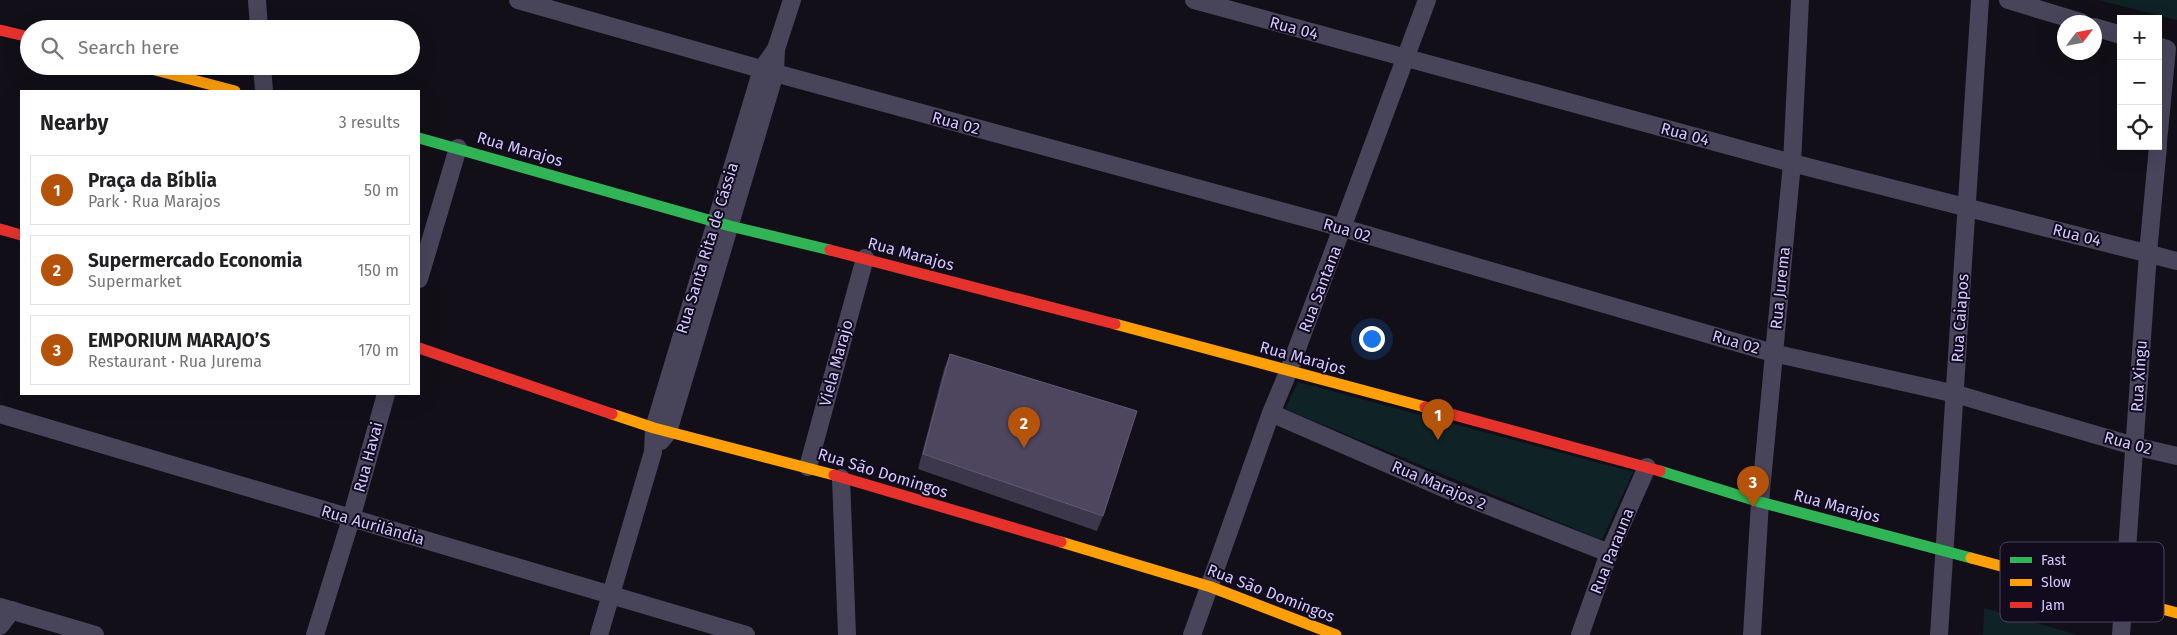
<!DOCTYPE html>
<meta charset="utf-8">
<style>
:root{--surface:#fff;--page:#f2f2f2;--text:#202124;--muted:#757577;--line:#e0e0e0;--accent:#b45309}
body{margin:0;font-family:"Fira Sans",sans-serif;background:var(--page);color:var(--text)}
.controls{position:absolute;right:15px;top:15px;display:grid;overflow:hidden;border-radius:0px;box-shadow:0 5px 20px #0002}
.controls button{width:45px;height:45px;display:grid;place-items:center;padding:0;border:0;border-bottom:1px solid var(--line);background:var(--surface);color:var(--text);font:25px sans-serif}
.compass{position:absolute;left:2057px;top:15px;width:45px;height:45px;border-radius:50%;background:var(--surface);box-shadow:0 5px 20px #0002;rotate:58deg}
.you{position:absolute;left:1371px;top:338px;width:18px;height:18px;margin:-12px;border:4px solid #fff;border-radius:50%;background:#1a73e8;box-shadow:0 0 0 8px #1a73e833}
.badge{display:grid;place-items:center;width:32px;height:32px;border-radius:50%;background:var(--accent);color:#fff;font-size:16px;font-weight:700}
.pin{position:absolute;translate:-50% -41px;filter:drop-shadow(0 1px 2px #0008)}
.pin::after{content:'';position:absolute;top:26px;width:18px;height:15px;background:inherit;clip-path:polygon(0 0,100% 0,50% 100%)}
.list{margin:0;padding:0;list-style:none}
h2{display:flex;justify-content:space-between;align-items:center;height:65px;margin:0;padding:0 20px;font-size:21px}
h2 small{font-size:16px;font-weight:400;color:var(--muted)}
.list li{display:grid;grid-template-columns:32px 1fr auto;gap:15px;align-items:center;box-sizing:border-box;height:70px;margin:0 10px 10px;padding:0 10px;border:1px solid var(--line);border-radius:0px}
.list b{display:block;font-size:19px;white-space:nowrap}
.list p{margin:0;font-size:16px;white-space:nowrap;color:var(--muted)}
.list em{font-size:16px;font-style:normal;color:var(--muted)}
.icon{flex:none;width:28px;height:28px;fill:none;stroke:currentColor;stroke-width:2;stroke-linecap:round;stroke-linejoin:round}
.map{position:relative;flex:none;width:2177px;height:635px;overflow:hidden}
.search{position:absolute;background:var(--surface);box-shadow:0 5px 20px #0002;left:20px;top:20px;width:400px;height:55px;display:flex;align-items:center;gap:12px;box-sizing:border-box;padding:0 18px;border-radius:28px;color:var(--muted);font-size:19px}
.panel{position:absolute;background:var(--surface);box-shadow:0 5px 20px #0002;left:20px;top:90px;width:400px;height:305px;border-radius:0px}
.map>svg:first-child{display:block}
.green{fill:#0f2225}
.lines{fill:none;stroke-linecap:round;stroke-linejoin:round}
.street{stroke:#48445a;stroke-width:18}
.fast{stroke:#30b455;stroke-width:11}
.slow{stroke:#ff9f0a;stroke-width:11}
.jam{stroke:#e5322d;stroke-width:11}
.wall{fill:#3c374b}
.building{fill:#4d465e;stroke:#625a77}
.labels{text-anchor:middle;dominant-baseline:central;stroke-width:4;stroke-linejoin:round;paint-order:stroke}
.street-label{font-size:16px;fill:#d5c7ff;stroke:#110b1d}
.key{fill:#110b1d;stroke:#4c4361;stroke-width:1}
.key-label{font-size:14px;fill:#d5c7ff}
</style>
<div class="map">
<svg width="2177" height="635" viewBox="0 0 2177 635">
<rect width="100%" height="100%" fill="#120f19"/>
<!-- green -->
<g class="green">
<path d="M2098 0H2177V20Z"/>
<path d="M1298 382 1633 472 1602 540 1285 409Z"/>
<path d="M1984 608 2078 635H1983Z"/>
</g>
<g class="lines">
<!-- street -->
<g class="street">
<path d="M257 0 259 29"/>
<path d="M518 0 775 73 1343 228 1773 353 1956 394 2134 446 2177 456"/>
<path d="M1194 0 1792 163 2177 261"/>
<path d="M2008 0 2081 22"/>
<path d="M2094 27 2121 35"/>
<path d="M2158 46 2167 49 2158 142"/>
<path d="M262 66 264 91"/>
<path d="M419 279 458 148"/>
<path d="M1271 413 1448 490 1609 553"/>
<path d="M0 414 746 635"/>
<path d="M661 441 668 432 775 73 776 49 792 0"/>
<path d="M808 467 865 258"/>
<path d="M841 478 847 635"/>
<path d="M0 607 95 635"/>
<path d="M0 626 12 610"/>
<path d="M315 635 351 519 386 394"/>
<path d="M599 635 653 452 654 428 762 69 776 49"/>
<path d="M1192 635 1271 413 1289 370 1427 0"/>
<path d="M1580 635 1609 553 1647 467"/>
<path d="M1752 635 1760 502 1792 163 1800 0"/>
<path d="M1939 635 1980 0"/>
<path d="M2121 635 2148 253 2158 146"/>
</g>
<!-- fast -->
<g class="fast">
<path d="M419 138 730 226 830 250"/>
<path d="M1660 471 1760 502 1971 558"/>
</g>
<!-- slow -->
<g class="slow">
<path d="M140 66 235 91"/>
<path d="M1115 324 1425 407"/>
<path d="M612 414 654 428 834 475"/>
<path d="M1061 542 1211 587 1336 635"/>
<path d="M1971 558 2177 613"/>
</g>
<!-- jam -->
<g class="jam">
<path d="M0 30 29 37"/>
<path d="M0 229 21 235"/>
<path d="M830 250 1115 324"/>
<path d="M419 348 612 414"/>
<path d="M1425 407 1660 471"/>
<path d="M834 475 1061 542"/>
</g>
</g>
<!-- wall -->
<path class="wall" d="M950 354 1103 516 1097 531 918 469 944 369Z"/>
<!-- building -->
<path class="building" d="M950 354 1137 411 1103 516 923 454Z"/>
<g class="labels">
<!-- street labels -->
<g class="street-label">
<text transform="translate(1294 28) rotate(15)">Rua 04</text>
<text transform="translate(956 123) rotate(15)">Rua 02</text>
<text transform="translate(1685 134) rotate(15)">Rua 04</text>
<text transform="translate(520 149) rotate(16)">Rua Marajos</text>
<text transform="translate(1347 230) rotate(16)">Rua 02</text>
<text transform="translate(2077 235) rotate(14)">Rua 04</text>
<text transform="translate(707 248) rotate(-73)">Rua Santa Rita de Cássia</text>
<text transform="translate(911 254) rotate(15)">Rua Marajos</text>
<text transform="translate(1780 288) rotate(-84)">Rua Jurema</text>
<text transform="translate(1320 289) rotate(-69)">Rua Santana</text>
<text transform="translate(1960 318) rotate(-86)">Rua Caiapos</text>
<text transform="translate(1736 342) rotate(16)">Rua 02</text>
<text transform="translate(1303 358) rotate(15)">Rua Marajos</text>
<text transform="translate(836 363) rotate(-75)">Viela Marajo</text>
<text transform="translate(2139 376) rotate(-86)">Rua Xingu</text>
<text transform="translate(2128 443) rotate(15)">Rua 02</text>
<text transform="translate(368 457) rotate(-75)">Rua Havai</text>
<text transform="translate(883 473) rotate(17)">Rua São Domingos</text>
<text transform="translate(1439 485) rotate(23)">Rua Marajos 2</text>
<text transform="translate(1837 506) rotate(15)">Rua Marajos</text>
<text transform="translate(373 525) rotate(16)">Rua Aurilândia</text>
<text transform="translate(1612 551) rotate(-68)">Rua Parauna</text>
<text transform="translate(1271 593) rotate(21)">Rua São Domingos</text>
</g>
</g>
<!-- legend -->
<rect x="2000" y="542" width="164" height="80" rx="8" class="key"/>
<rect x="2010" y="557" width="22" height="6" fill="#30b455"/>
<rect x="2010" y="579" width="22" height="7" fill="#ff9f0a"/>
<rect x="2010" y="602" width="22" height="6" fill="#e5322d"/>
<g class="key-label">
<text x="2041" y="565">Fast</text>
<text x="2041" y="587">Slow</text>
<text x="2041" y="610">Jam</text>
</g>
</svg>
<div class="controls">
<button>+</button>
<button>−</button>
<button><svg class="icon" aria-label="locate" viewBox="0 0 24 24"><circle cx="12" cy="12" r="6"/><path d="M12 2v4M12 18v4M2 12h4M18 12h4"/></svg></button>
</div>
<svg class="compass" viewBox="-18 -18 36 36"><path d="M0-13l5 13h-10z" fill="#e53935"/><path d="M0 13l5-13h-10z" fill="#757577"/></svg>
<div class="you"></div>
<div class="pin badge" style="left:1438px;top:440px">1</div>
<div class="pin badge" style="left:1024px;top:448px">2</div>
<div class="pin badge" style="left:1753px;top:507px">3</div>
<div class="search"><svg class="icon" aria-label="search" viewBox="0 0 24 24"><circle cx="10" cy="10" r="6"/><path d="M15 15l6 6"/></svg>Search here</div>
<section class="panel">
<h2>Nearby<small>3 results</small></h2>
<ul class="list">
<li><span class="badge">1</span><div><b>Praça da Bíblia</b><p>Park · Rua Marajos</p></div><em>50 m</em></li>
<li><span class="badge">2</span><div><b>Supermercado Economia</b><p>Supermarket</p></div><em>150 m</em></li>
<li><span class="badge">3</span><div><b>EMPORIUM MARAJO’S</b><p>Restaurant · Rua Jurema</p></div><em>170 m</em></li>
</ul>
</section>
</div>
